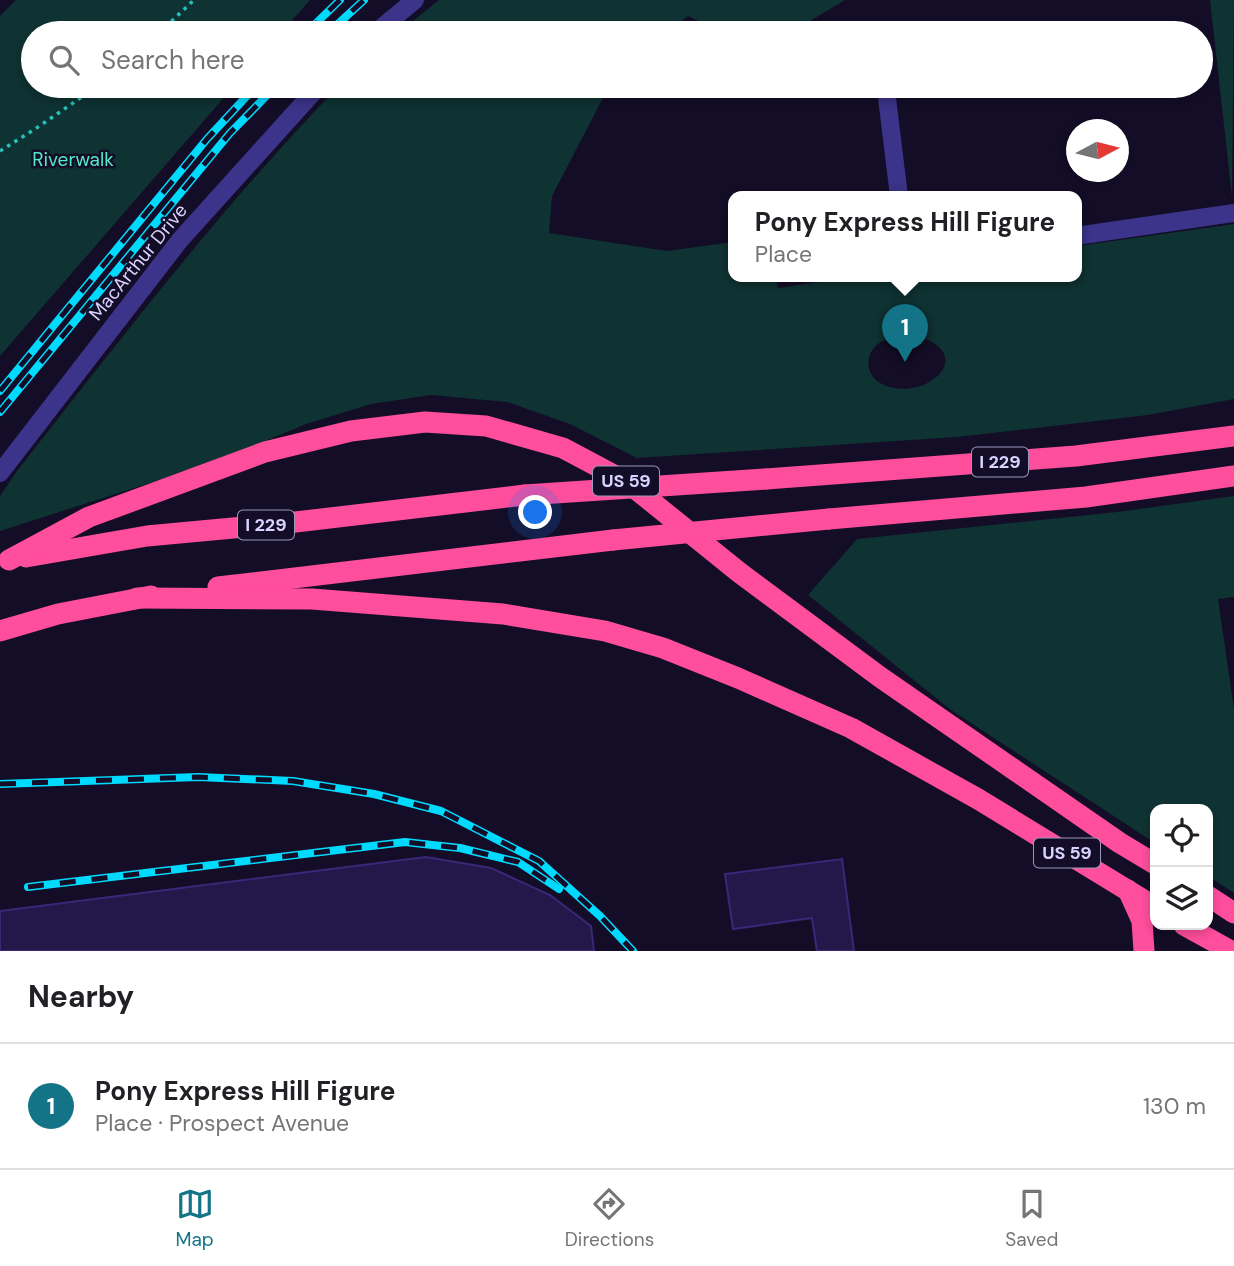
<!DOCTYPE html>
<meta charset="utf-8">
<style>
:root{--surface:#fff;--page:#f2f2f2;--text:#202124;--muted:#757577;--line:#e0e0e0;--accent:#127486}
body{margin:0;font-family:"DM Sans",sans-serif;background:var(--page);color:var(--text)}
.controls{position:absolute;right:21px;bottom:21px;display:grid;overflow:hidden;border-radius:14px;box-shadow:0 4px 10px #0003}
.controls button{width:63px;height:63px;display:grid;place-items:center;padding:0;border:0;border-bottom:2px solid var(--line);background:var(--surface);color:var(--text);font:35px sans-serif}
.compass{position:absolute;left:1066px;top:119px;width:63px;height:63px;border-radius:50%;background:var(--surface);box-shadow:0 4px 10px #0003;rotate:83deg}
.you{position:absolute;left:536px;top:513px;width:24px;height:24px;margin:-18px;border:5px solid #fff;border-radius:50%;background:#1a73e8;box-shadow:0 0 0 10px #1a73e833}
.badge{display:grid;place-items:center;width:46px;height:46px;border-radius:50%;background:var(--accent);color:#fff;font-size:23px;font-weight:700}
.pin{position:absolute;translate:-50% -58px;filter:drop-shadow(0 2px 4px #0008)}
.pin::after{content:'';position:absolute;top:37px;width:24px;height:21px;background:inherit;clip-path:polygon(0 0,100% 0,50% 100%)}
.popup{position:absolute;left:728px;top:191px;width:354px;height:91px;box-sizing:border-box;display:grid;place-content:center;border-radius:14px;background:var(--surface);filter:drop-shadow(0 2px 5px #0005);font-size:23px;white-space:nowrap;color:var(--muted)}
.popup b{font-size:26px;color:var(--text)}
.popup::after{content:'';position:absolute;left:50%;top:100%;margin-left:-14px;border:14px solid transparent;border-top-color:var(--surface)}
.list{margin:0;padding:0;list-style:none}
h2{display:flex;justify-content:space-between;align-items:center;height:91px;margin:0;padding:0 28px;font-size:30px}
h2 small{font-size:23px;font-weight:400;color:var(--muted)}
.list li{display:grid;grid-template-columns:46px 1fr auto;gap:21px;align-items:center;box-sizing:border-box;height:126px;padding:0 28px;border-top:2px solid var(--line)}
.list b{display:block;font-size:26px;white-space:nowrap}
.list p{margin:0;font-size:23px;white-space:nowrap;color:var(--muted)}
.list em{font-size:23px;font-style:normal;color:var(--muted)}
.icon{flex:none;width:38px;height:38px;fill:none;stroke:currentColor;stroke-width:2;stroke-linecap:round;stroke-linejoin:round}
.map{position:relative;flex:none;width:1234px;height:951px;overflow:hidden}
.search{position:absolute;background:var(--surface);box-shadow:0 4px 10px #0003;left:21px;right:21px;top:21px;height:77px;display:flex;align-items:center;gap:18px;box-sizing:border-box;padding:0 24px;border-radius:38px;color:var(--muted);font-size:26px}
.sheet{height:217px;background:var(--surface)}
nav{display:flex;justify-content:space-around;align-items:center;box-sizing:border-box;height:98px;border-top:2px solid var(--line);background:var(--surface);font-size:19px;color:var(--muted)}
nav a{display:grid;justify-items:center;gap:4px}
nav .on{color:var(--accent)}
.map>svg:first-child{display:block}
.green{fill:#0f3232;fill-rule:evenodd}
.building{fill:#24174a;stroke:#3b2778;stroke-width:2}
.lines{fill:none;stroke-linecap:round;stroke-linejoin:round}
.path{stroke:#24c2bf;stroke-width:3.5;stroke-dasharray:3.5 5;stroke-linecap:butt}
.minor{stroke:#3b348a;stroke-width:18}
.highway{stroke:#ff4e9c;stroke-width:21}
.rail-casing{stroke:#00dafe;stroke-width:8}
.rail{stroke:#130d27;stroke-width:5;stroke-dasharray:16;stroke-linecap:butt}
.highway-bridge{stroke:#ff4e9c;stroke-width:21}
.labels{text-anchor:middle;dominant-baseline:central;stroke-width:5;stroke-linejoin:round;paint-order:stroke}
.shield{fill:#130d27;stroke:#9e98be;stroke-width:2}
.shield-label{font-size:18px;font-weight:bold;fill:#dad3ff}
.park-label{font-size:19px;fill:#54eacb;stroke:#130d27}
.street-label{font-size:19px;fill:#dad3ff;stroke:#130d27}
</style>
<div class="map">
<svg width="1234" height="951" viewBox="0 0 1234 951">
<rect width="100%" height="100%" fill="#130d27"/>
<!-- green -->
<g class="green">
<path d="M16 0H310L281 33H33V86H234L0 356V16Z"/>
<path d="M439 0H845L790 33H724L688 16 666 33H398Z"/>
<path d="M1210 0H1234L1232 197Z"/>
<path d="M339 86H626L604 96 552 196 549 233 667 251 733 242 734 276H775L778 288 859 276H1076L1077 246 1234 224V399L1148 415 957 437 637 458 570 424 507 402 431 395 371 404 306 424 251 447 153 482 0 531V496L17 471C120 340 222 206 339 86ZM917 336C982 355 921 406 880 383 862 372 866 347 885 340 895 336 906 336 917 336Z"/>
<path d="M1234 496V597L1218 599 1234 709V893L1208 876V809H1155V843L951 710 808 595 857 539 1117 512Z"/>
</g>
<!-- building -->
<g class="building">
<path d="M426 857 491 868 550 895 591 926 594 951H0V911Z"/>
<path d="M842 859 854 951H817L812 918 733 929 725 874Z"/>
</g>
<g class="lines">
<!-- path -->
<g class="path">
<path d="M159 33 194 0"/>
<path d="M0 151 35 129 98 86"/>
</g>
<!-- minor -->
<g class="minor">
<path d="M375 33 415 0"/>
<path d="M887 98 899 196"/>
<path d="M1076 236 1234 213"/>
<path d="M0 473 180 240 319 86"/>
</g>
<!-- highway -->
<g class="highway">
<path d="M766 479 1076 456 1234 436"/>
<path d="M829 519 1086 497 1234 476"/>
<path d="M26 557 147 536 287 523 525 495"/>
<path d="M9 560 89 517 265 452 351 431 425 422 486 426 563 448 627 482 740 573 880 677 1120 843 1155 864"/>
<path d="M218 587 613 540"/>
<path d="M137 598 312 599 503 614 605 631 663 648 738 678 851 728 978 799 1155 907"/>
<path d="M0 631 58 614 151 596"/>
<path d="M1128 890 1142 921 1144 951"/>
<path d="M1208 896 1234 913"/>
<path d="M1184 925 1231 951"/>
</g>
<!-- rail casing -->
<g class="rail-casing">
<g id="rail">
<path d="M306 33 340 0"/>
<path d="M328 33 364 0"/>
<path d="M0 391 207 139 256 86"/>
<path d="M0 412 230 133 276 86"/>
<path d="M0 784 198 777 293 781 374 794 441 811 539 861 600 916 633 951"/>
<path d="M28 887 405 842 460 848 518 862 559 889"/>
</g>
</g>
<!-- rail -->
<use href="#rail" class="rail"/>
<!-- highway-bridge -->
<g class="highway-bridge">
<path d="M525 495 766 479"/>
<path d="M613 540 829 519"/>
</g>
</g>
<g class="labels">
<!-- shield labels -->
<g class="shield">
<rect x="972" y="447.5" width="56" height="29" rx="5"/>
<rect x="593" y="466.5" width="66" height="29" rx="5"/>
<rect x="238" y="510.5" width="56" height="29" rx="5"/>
<rect x="1034" y="838.5" width="66" height="29" rx="5"/>
</g>
<g class="shield-label">
<text x="1000" y="462">I 229</text>
<text x="626" y="481">US 59</text>
<text x="266" y="525">I 229</text>
<text x="1067" y="853">US 59</text>
</g>
<!-- park labels -->
<g class="park-label">
<text x="73" y="159">Riverwalk</text>
</g>
<!-- street labels -->
<g class="street-label">
<text transform="translate(138 262) rotate(-51)">MacArthur Drive</text>
</g>
</g>
</svg>
<div class="controls">
<button><svg class="icon" aria-label="locate" viewBox="0 0 24 24"><circle cx="12" cy="12" r="6"/><path d="M12 2v4M12 18v4M2 12h4M18 12h4"/></svg></button>
<button><svg class="icon" aria-label="layers" viewBox="0 0 24 24"><path d="M12 4l9 5-9 5-9-5zM3 14l9 5 9-5"/></svg></button>
</div>
<svg class="compass" viewBox="-18 -18 36 36"><path d="M0-13l5 13h-10z" fill="#e53935"/><path d="M0 13l5-13h-10z" fill="#757577"/></svg>
<div class="you"></div>
<div class="pin badge" style="left:905px;top:362px">1</div>
<div class="popup"><b>Pony Express Hill Figure</b>Place</div>
<div class="search"><svg class="icon" aria-label="search" viewBox="0 0 24 24"><circle cx="10" cy="10" r="6"/><path d="M15 15l6 6"/></svg>Search here</div>
</div>
<section class="sheet">
<h2>Nearby<small></small></h2>
<ul class="list">
<li><span class="badge">1</span><div><b>Pony Express Hill Figure</b><p>Place · Prospect Avenue</p></div><em>130 m</em></li>
</ul>
</section>
<nav>
<a class="on"><svg class="icon" aria-label="map" viewBox="0 0 24 24"><path d="M3 6l6-2 6 2 6-2v14l-6 2-6-2-6 2zM9 4v14M15 6v14"/></svg>Map</a>
<a><svg class="icon" aria-label="directions" viewBox="0 0 24 24"><path d="M12 3l9 9-9 9-9-9zM9 14v-3h6M13 9l2 2-2 2"/></svg>Directions</a>
<a><svg class="icon" aria-label="saved" viewBox="0 0 24 24"><path d="M7 4h10v16l-5-4-5 4z"/></svg>Saved</a>
</nav>
